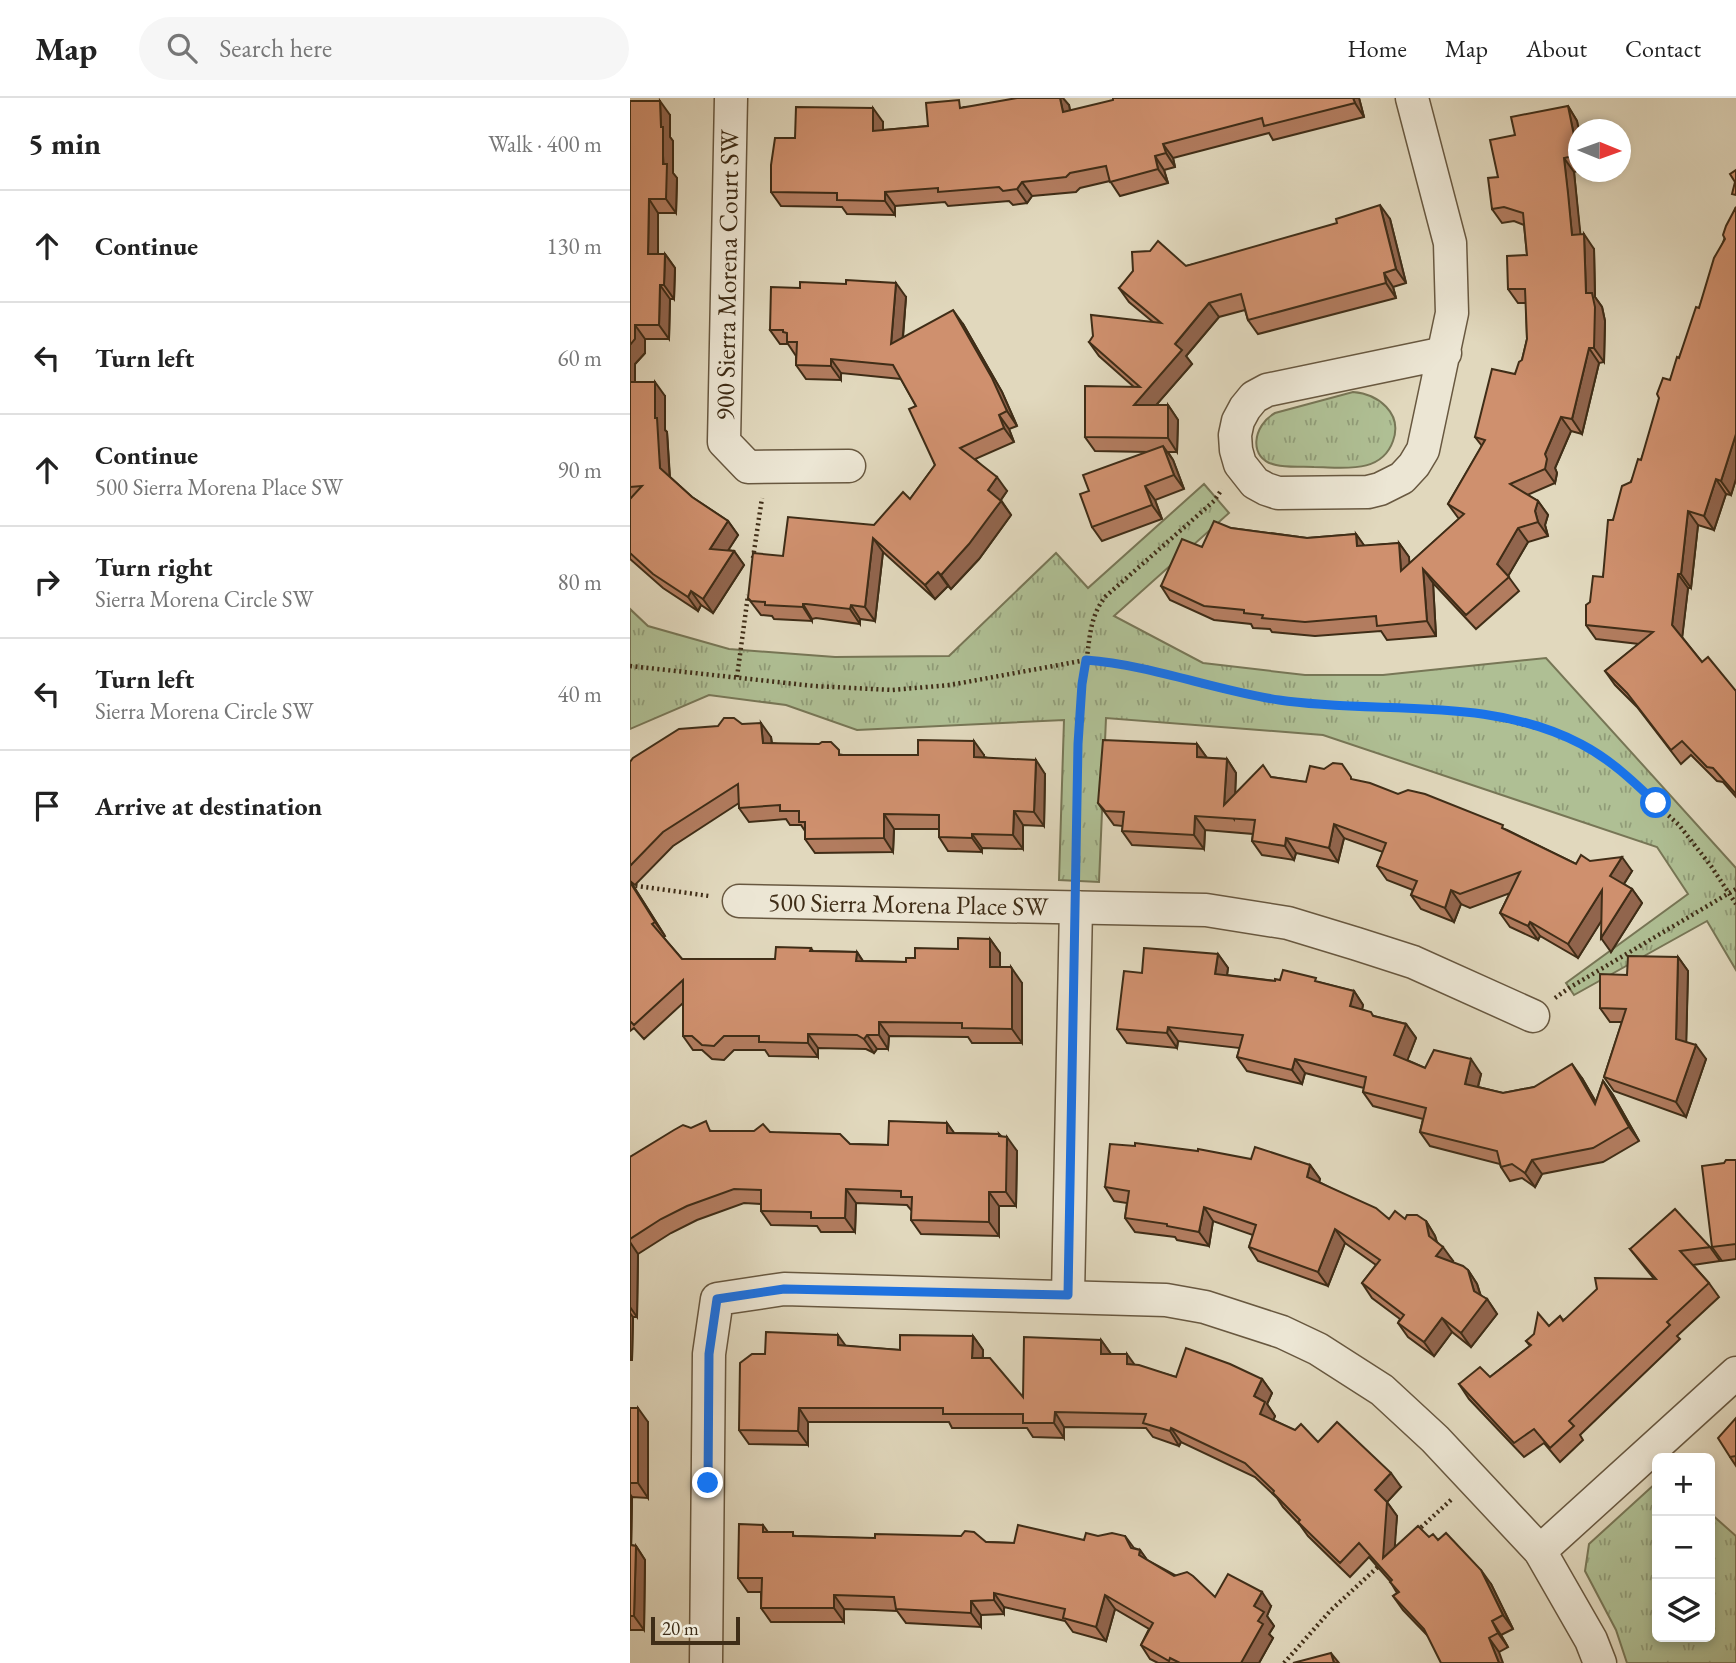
<!DOCTYPE html>
<meta charset="utf-8">
<style>
:root{--surface:#fff;--page:#f6f6f6;--text:#222;--muted:#767676;--line:#e0e0e0}
body{margin:0;font-family:"EB Garamond",serif;background:var(--page);color:var(--text)}
.controls{position:absolute;right:21px;bottom:21px;display:grid;overflow:hidden;border-radius:10px;box-shadow:0 4px 10px #0003}
.controls button{width:63px;height:63px;display:grid;place-items:center;padding:0;border:0;border-bottom:2px solid var(--line);background:var(--surface);color:var(--text);font:35px sans-serif}
.compass{position:absolute;left:938px;top:21px;width:63px;height:63px;border-radius:50%;background:var(--surface);box-shadow:0 4px 10px #0003;rotate:91deg}
.scale{position:absolute;left:21px;bottom:18px;width:89px;box-sizing:border-box;padding-left:7px;border:4px solid #3f2d17;border-top:0;font-size:19px;line-height:24px;white-space:nowrap;color:#3f2d17;-webkit-text-stroke:5px #ece6d4;paint-order:stroke}
.stop{position:absolute;width:21px;height:21px;margin:-16px;border:5px solid #1a73e8;border-radius:50%;background:#fff}
.stop.end{background:#1a73e8;border-color:#fff;box-shadow:0 2px 7px #0008}
.list{margin:0;padding:0;list-style:none}
h2{display:flex;justify-content:space-between;align-items:center;height:91px;margin:0;padding:0 28px;font-size:30px}
h2 small{font-size:23px;font-weight:400;color:var(--muted)}
.list li{display:grid;grid-template-columns:46px 1fr auto;gap:21px;align-items:center;box-sizing:border-box;height:112px;padding:0 28px;border-top:2px solid var(--line)}
.list b{display:block;font-size:26px;white-space:nowrap}
.list p{margin:0;font-size:23px;white-space:nowrap;color:var(--muted)}
.list em{font-size:23px;font-style:normal;color:var(--muted)}
.icon{flex:none;width:38px;height:38px;fill:none;stroke:currentColor;stroke-width:2;stroke-linecap:round;stroke-linejoin:round}
.map{position:relative;flex:none;width:1106px;height:1565px;overflow:hidden}
header{display:flex;align-items:center;gap:42px;box-sizing:border-box;height:98px;padding:0 35px;background:var(--surface);border-bottom:2px solid var(--line)}
header strong{font-size:33px}
nav{display:flex;gap:38px;margin-inline-start:auto;font-size:24px}
.search{width:490px;height:63px;background:var(--page);display:flex;align-items:center;gap:18px;box-sizing:border-box;padding:0 24px;border-radius:38px;color:var(--muted);font-size:26px}
main{display:flex}
aside{flex:1;background:var(--surface)}
.map>svg:first-child{display:block}
.grass{fill:url(#grass-tufts);stroke:#777656;stroke-width:2}
.lines{fill:none;stroke-linecap:round;stroke-linejoin:round}
.minor-casing{stroke:#685840;stroke-width:35}
.path{stroke:#3f2d17;stroke-width:4.5;stroke-dasharray:2 3.5;stroke-linecap:butt}
.minor{stroke:#ece6d4;stroke-width:32}
.wall{fill:#b27c5f;stroke:#3f2d17;stroke-width:2}
.shaded-wall{fill:#91654d;stroke:#3f2d17;stroke-width:2}
.building{fill:#cf906e;stroke:#3f2d17;stroke-width:2}
.route{stroke:#1a73e8;stroke-width:9}
.labels{text-anchor:middle;dominant-baseline:central;stroke-width:5;stroke-linejoin:round;paint-order:stroke}
.street-label{font-size:26px;fill:#3f2d17;stroke:#ece6d4}
</style>
<header>
<strong>Map</strong>
<div class="search"><svg class="icon" aria-label="search" viewBox="0 0 24 24"><circle cx="10" cy="10" r="6"/><path d="M15 15l6 6"/></svg>Search here</div>
<nav><a>Home</a><a>Map</a><a>About</a><a>Contact</a></nav>
</header>
<main>
<aside>
<h2>5 min<small>Walk · 400 m</small></h2>
<ul class="list">
<li><svg class="icon" aria-label="ahead" viewBox="0 0 24 24"><path d="M12 20V5M6 11l6-6 6 6"/></svg><div><b>Continue</b></div><em>130 m</em></li>
<li><svg class="icon" aria-label="left" viewBox="0 0 24 24"><path d="M17 20v-9H6M10 6l-5 5 5 5"/></svg><div><b>Turn left</b></div><em>60 m</em></li>
<li><svg class="icon" aria-label="ahead" viewBox="0 0 24 24"><path d="M12 20V5M6 11l6-6 6 6"/></svg><div><b>Continue</b><p>500 Sierra Morena Place SW</p></div><em>90 m</em></li>
<li><svg class="icon" aria-label="right" viewBox="0 0 24 24"><path d="M7 20v-9h11M14 6l5 5-5 5"/></svg><div><b>Turn right</b><p>Sierra Morena Circle SW</p></div><em>80 m</em></li>
<li><svg class="icon" aria-label="left" viewBox="0 0 24 24"><path d="M17 20v-9H6M10 6l-5 5 5 5"/></svg><div><b>Turn left</b><p>Sierra Morena Circle SW</p></div><em>40 m</em></li>
<li><svg class="icon" aria-label="arrive" viewBox="0 0 24 24"><path d="M6 21V4h12l-3 4 3 4H6"/></svg><div><b>Arrive at destination</b></div></li>
</ul>
</aside>
<div class="map">
<svg width="1106" height="1565" viewBox="0 0 1106 1565">
<defs>
<pattern id="grass-tufts" width="24" height="20" patternUnits="userSpaceOnUse" patternTransform="scale(1.75)"><rect width="24" height="20" fill="#afbf94"/><path d="M3 7l-1-3M5 7V3M7 7l1-3M15 17l-1-3M17 17v-4M19 17l1-3" fill="none" stroke="#909c78"/></pattern>
</defs>
<rect width="100%" height="100%" fill="#e1d8bd"/>
<filter id="stains"><feTurbulence type="fractalNoise" baseFrequency=".00286" numOctaves="4"/><feColorMatrix values="0 0 0 0 .2 0 0 0 0 .09 0 0 0 0 .02 0 0 0 .5 -.17"/></filter>
<radialGradient id="worn" r=".72"><stop offset=".6" stop-color="#630" stop-opacity="0"/><stop offset="1" stop-color="#630" stop-opacity=".3"/></radialGradient>
<!-- grass -->
<g class="grass">
<path d="M723 294C748 296 773 315 763 343 751 377 712 369 684 369 672 368 658 370 646 367 617 361 623 327 645 315Z"/>
<path d="M574 386 599 415 484 518 573 565 675 577H753L916 560 1106 770V872L1077 823 944 897 936 885 1058 796 1027 749 693 637 476 620 469 784 429 782 434 622 227 632 156 607 79 597 0 631V511L18 528 99 551 205 559 319 558 426 455 458 490Z"/>
<path d="M1027 1384V1539H1080V1415L1106 1438V1565H997L986 1532 955 1473 959 1446Z"/>
</g>
<g class="lines">
<!-- minor casing -->
<g class="minor-casing">
<g id="minor">
<path d="M101 0 94 344 118 369 219 368"/>
<path d="M782 0 820 145 822 215 793 352 784 367 772 380 750 391 738 394 648 395 636 391 625 385 610 366 606 352 605 337 608 323 615 310 624 299 637 292 815 255"/>
<path d="M109 803 576 812 658 825 727 846 783 864 903 918"/>
<path d="M438 1197 446 809"/>
<path d="M910 1453 1106 1275"/>
<path d="M76 1565 79 1256 87 1201 154 1191 536 1202 575 1209 652 1234 688 1251 752 1292 805 1341 910 1453 961 1542 970 1565"/>
</g>
</g>
<!-- path -->
<g class="path">
<path d="M123 460 132 400"/>
<path d="M0 568 184 588 262 592 320 587 456 562 508 569 593 592 658 603 716 609 827 612 847 615 928 635 976 661 1049 727 1081 768 1106 806"/>
<path d="M107 579 118 497"/>
<path d="M447 781C449 706 446 632 457 559 460 536 461 516 476 498L584 403 592 391"/>
<path d="M0 787 79 798"/>
<path d="M925 900 939 890 1106 791"/>
<path d="M787 1433 822 1401"/>
<path d="M654 1565 701 1512 750 1467"/>
</g>
<!-- minor -->
<use href="#minor" class="minor"/>
</g>
<!-- wall -->
<g class="wall">
<path d="M729 0 734 19 643 42 639 35 543 60 545 69 534 72 538 85 490 98 480 83 450 90 446 94 402 98 397 105 383 107 379 103 318 108 315 104 265 108V117L217 116 212 109 151 108 141 94 165 40 253 24V32L298 28 334 9 439 7 440 13Z"/>
<path d="M0 3 40 17V39L43 43V75L47 80 46 115H28V156H35L45 170 44 201H40L39 241H15V255L5 266V284L35 298V332L37 334 40 379 62 399 98 423 108 437 98 452 104 453 114 467 83 515 71 507 68 513 33 490 0 461Z"/>
<path d="M938 8 947 23 948 32V73L944 74 950 137 964 151 965 199 972 209 975 223 974 264 969 265 952 336 941 333 925 370 927 375 925 385 897 397 908 403 918 417 915 427 918 438 898 444 878 478 889 493 846 531 803 485 806 538 757 542 751 533 685 538 642 534 640 531 623 530 621 526 584 522 540 502 531 488 572 449 601 430 677 440 726 436 734 448 769 445 779 459V466L829 421 818 406 852 348 845 339 885 276 892 262 897 241 896 205H888L878 191 897 157 894 127 884 123 872 125 862 111 868 79 885 37Z"/>
<path d="M1106 109V381L1101 397 1096 396 1084 432 1068 427 1061 490H1058L1052 539 1072 564 1106 593V699L1093 684 1087 683 1061 657 1051 666 1007 609 985 587 975 573 1009 546 966 541 956 527 960 504 973 479 983 422 1011 362 1040 282 1069 210Z"/>
<path d="M760 121 776 185 763 189 766 200 628 236 618 222 615 212 589 219 556 258 562 266 526 307H538L548 322 547 354H538L543 362 554 391 525 402 532 421 472 443 462 429 459 393 517 354 465 353 455 339 504 289 469 258 459 244 523 224 499 204 489 190 556 168Z"/>
<path d="M276 199 273 240 333 226 372 294 387 328 379 331 384 344 345 361 377 393 371 402 381 417 349 461 321 491 318 488 305 501 253 454 245 523 230 521V526L186 520 182 521V523L144 521 142 518 131 517 118 500 153 458 244 427 280 401 305 367 286 308 271 281 211 275V282L176 281 166 267V258L158 246H150L140 232Z"/>
<path d="M112 626 141 639 142 645 213 657H354V659L415 676 414 728 393 727V751L352 750V754L318 753 309 739V731H264L263 754 185 755 175 741V733L171 727H160L156 721 119 724 109 710V705L43 748 5 787 0 783V664Z"/>
<path d="M567 646 577 660 597 661 606 675 605 696 641 679 676 684 723 682 877 732 946 766 960 763 1002 773 994 786 1002 791 1012 805 981 854 971 823 948 860 910 838 908 842 880 829 870 815 880 795 840 810 831 806 824 824 791 811 781 797 783 792 757 782 747 768 753 754 714 740 708 764 666 755 664 762 632 757 622 743 623 736 575 732 574 751 502 747 492 733 493 728 484 727 468 705Z"/>
<path d="M0 783 35 838 33 839 52 861H145L181 850 183 853 227 854 233 863 276 864 285 860 328 851 360 841 370 855V869L392 885V945H342L338 939 259 938 258 951H247L244 955 236 951 188 950V959L139 958 135 952H104L94 962 82 961 72 952H63L53 938V905L14 941 4 930 0 933Z"/>
<path d="M588 856 598 870 597 877 645 883 650 882 688 884 724 893 733 907 732 911 744 918 776 926 786 940 777 962 795 970 851 976 848 989 873 995 952 980 966 1004 973 983 983 997 1009 1043 973 1064 912 1076 905 1089 892 1080 880 1083 871 1069 870 1066 800 1048 790 1034 793 1021 743 1008 733 994 734 990 675 975 672 986 617 973 607 959 610 950 548 943 547 950 497 945 487 931 512 875Z"/>
<path d="M1048 859 1058 873 1056 944 1076 961 1056 1019 984 993 974 979 992 924H980L970 910 997 877Z"/>
<path d="M317 1025 324 1035 369 1036 387 1053 386 1108H369V1138L291 1136 281 1122 282 1113 277 1107 226 1105 225 1134H191L187 1128 141 1127 131 1113V1106L114 1105 67 1122 41 1135 8 1156 7 1219H3L2 1262H0V1059L61 1030 82 1033 140 1034 220 1046 258 1047Z"/>
<path d="M621 1061 680 1067 690 1081 689 1084 759 1121H775L796 1123 805 1138 807 1144 823 1163 822 1164 838 1172 847 1186 851 1198 857 1201 867 1216 841 1249 822 1234 804 1258 778 1239 768 1225 770 1221 742 1200 732 1185 746 1167 715 1145 698 1188 628 1163 619 1149 623 1137 583 1123 579 1148 547 1142 545 1139 505 1134 495 1120 497 1105 484 1103 475 1089Z"/>
<path d="M1106 1062V1161L1092 1163 1082 1149Z"/>
<path d="M1080 1149 1090 1163 1063 1167 1079 1185 1089 1199 1047 1238 1050 1241 950 1337 953 1342 930 1364 914 1345 894 1359 839 1301 829 1286 860 1279 900 1248 896 1243 919 1228 930 1218 933 1222 1024 1181 1000 1151Z"/>
<path d="M343 1238 353 1252V1260L393 1299 471 1242 481 1256 504 1267 546 1279 632 1281 642 1295 637 1306 645 1318 643 1322 688 1344 771 1389 757 1404 767 1418 764 1449 799 1439 808 1442 861 1486 883 1531 871 1537 878 1549 869 1554 798 1538 773 1512 763 1498 767 1495 760 1483 739 1459 720 1479 678 1438 670 1427 653 1409 647 1400 625 1379 551 1344 549 1348 523 1339 516 1330 434 1329V1340L403 1339 397 1330H322L319 1324H178V1347L119 1346 109 1332 135 1256 216 1248 270 1252Z"/>
<path d="M0 1310 18 1324V1400L2 1399 1 1447 6 1448 15 1462 14 1532H0Z"/>
<path d="M1106 1320V1368L1100 1359Z"/>
<path d="M133 1427 138 1434 166 1438 356 1444 384 1445 454 1442 468 1438H495L504 1450 510 1452 517 1462 585 1499 641 1508 637 1518 644 1528 639 1536 643 1540 629 1565H528L520 1561 511 1547 519 1531 485 1511 476 1543 443 1534 435 1523 374 1509V1516L351 1517V1529L276 1525 267 1513 245 1512 214 1511V1524H141L131 1510V1494H118L108 1480Z"/>
</g>
<!-- shaded-wall -->
<g class="shaded-wall">
<path d="M430 0H433L439 7 443 28 433 14Z"/>
<path d="M723 0H729L734 19 725 5Z"/>
<path d="M30 3 40 17V39L43 43V75L47 80 46 115 36 101 31 29Z"/>
<path d="M938 8 947 23 949 32 948 58Z"/>
<path d="M243 10 253 24V47L243 33Z"/>
<path d="M533 46 543 60 545 69 536 55Z"/>
<path d="M525 58 534 72 538 85 528 71Z"/>
<path d="M934 60 944 74 952 151 942 137Z"/>
<path d="M392 84 402 98 397 105 387 91Z"/>
<path d="M255 94 265 108V117L255 103Z"/>
<path d="M19 101 28 115V170L18 156Z"/>
<path d="M750 107 760 121 776 185 766 171Z"/>
<path d="M954 136 964 151 965 199 972 209 975 223 974 264 964 250 956 195Z"/>
<path d="M35 156 45 170 44 201 34 187Z"/>
<path d="M754 175 763 189 766 200 756 185Z"/>
<path d="M266 185 276 199 271 260 261 246Z"/>
<path d="M30 187 40 201 39 241 29 227Z"/>
<path d="M579 205 589 219 556 258 562 266 514 321 504 307 545 246Z"/>
<path d="M323 212 333 226 372 294 387 328 377 313Z"/>
<path d="M5 227 15 241V255L5 266V298L0 290V247Z"/>
<path d="M959 250 969 265 952 336 942 321Z"/>
<path d="M201 261 211 275V282L201 268Z"/>
<path d="M25 284 35 298V332L37 334 40 385 30 370 25 320Z"/>
<path d="M538 307 548 322 547 354 538 340Z"/>
<path d="M369 317 379 331 384 344 374 330Z"/>
<path d="M931 319 941 333 925 370 927 375 925 385 915 371V356Z"/>
<path d="M1106 336V381L1101 397 1091 383Z"/>
<path d="M533 348 543 362 554 391 544 377Z"/>
<path d="M367 379 377 393 368 406 358 392Z"/>
<path d="M1086 381 1096 396 1084 432 1074 418Z"/>
<path d="M515 388 525 402 532 421 522 407Z"/>
<path d="M371 403 381 417 349 461 321 491 311 477Z"/>
<path d="M908 403 918 417 915 427 918 438 908 424 905 413Z"/>
<path d="M1058 413 1068 427 1061 490 1051 476Z"/>
<path d="M98 423 108 437 90 465 80 451Z"/>
<path d="M888 430 898 444 877 480 867 466Z"/>
<path d="M726 436 736 450 727 448Z"/>
<path d="M243 440 253 454 245 523 235 509Z"/>
<path d="M769 445 779 459 781 487 771 473Z"/>
<path d="M104 453 114 467 83 515 73 501Z"/>
<path d="M793 471 803 485 806 538 797 523Z"/>
<path d="M308 474 318 488 305 501 295 487Z"/>
<path d="M1048 476 1058 490 1052 541 1042 527Z"/>
<path d="M61 493 71 507 68 513 58 499Z"/>
<path d="M173 506 182 521V523L173 509Z"/>
<path d="M221 507 230 521V526L220 511Z"/>
<path d="M131 625 141 639 143 659 133 645Z"/>
<path d="M344 643 354 657V673L344 659Z"/>
<path d="M567 646 577 660 567 659Z"/>
<path d="M597 661 606 675 604 721 594 707Z"/>
<path d="M406 662 415 676 414 728 404 714Z"/>
<path d="M384 713 393 727V751L383 737Z"/>
<path d="M254 716 264 731 263 754 254 740Z"/>
<path d="M565 718 575 732 574 751 564 737Z"/>
<path d="M704 726 714 740 708 764 699 750Z"/>
<path d="M342 736 352 750V754L342 740Z"/>
<path d="M656 740 666 755 664 762 655 748Z"/>
<path d="M992 759 1002 773 990 792 980 778Z"/>
<path d="M0 783 6 792 35 838 25 824Z"/>
<path d="M1002 791 1012 805 981 854 971 840Z"/>
<path d="M821 792 831 806 824 824 815 810Z"/>
<path d="M972 792 982 806 948 860 938 846Z"/>
<path d="M900 824 910 838 908 842 898 828Z"/>
<path d="M360 841 370 855V883L360 869Z"/>
<path d="M227 854 236 868 226 863Z"/>
<path d="M588 856 598 870 595 890 585 876Z"/>
<path d="M1048 859 1058 873 1056 955 1046 941Z"/>
<path d="M381 869 392 885V945L382 931Z"/>
<path d="M724 893 733 907 730 922 720 908Z"/>
<path d="M249 924 259 938 258 951 249 937Z"/>
<path d="M776 926 786 940 774 971 764 957Z"/>
<path d="M538 929 548 943 547 950 537 935Z"/>
<path d="M178 936 188 950V959L178 945Z"/>
<path d="M237 937 247 951 244 955 234 941Z"/>
<path d="M1066 947 1076 961 1056 1019 1046 1004Z"/>
<path d="M665 961 675 975 672 986 662 972Z"/>
<path d="M841 961 851 976 845 1000 835 986Z"/>
<path d="M942 966 952 980 975 1020 965 1006Z"/>
<path d="M973 983 983 997 1009 1043 999 1029Z"/>
<path d="M317 1025 327 1039 317 1035Z"/>
<path d="M369 1036 377 1046V1039L387 1053 386 1108 376 1094Z"/>
<path d="M902 1062 912 1076 905 1089 895 1075Z"/>
<path d="M680 1067 690 1081 687 1093 677 1079Z"/>
<path d="M216 1091 226 1105 225 1134 215 1120Z"/>
<path d="M359 1094 369 1108V1138L359 1124Z"/>
<path d="M574 1109 583 1123 579 1148 569 1134Z"/>
<path d="M796 1123 805 1138 809 1153 799 1138Z"/>
<path d="M705 1131 715 1145 698 1188 688 1174Z"/>
<path d="M0 1144 8 1156 7 1219 0 1209Z"/>
<path d="M813 1149 823 1163 816 1173 806 1158Z"/>
<path d="M838 1172 847 1186 853 1206 857 1201 867 1216 841 1249 831 1235 844 1193Z"/>
<path d="M0 1215 3 1219 2 1262 0 1258Z"/>
<path d="M812 1220 822 1234 804 1258 794 1244Z"/>
<path d="M208 1237 218 1251 208 1247Z"/>
<path d="M343 1238 353 1252 352 1274 342 1260Z"/>
<path d="M471 1242 481 1256H471Z"/>
<path d="M497 1256 507 1270 497 1266Z"/>
<path d="M632 1281 642 1295 637 1306 645 1318 640 1330 630 1316 624 1298Z"/>
<path d="M8 1310 18 1324V1400L8 1385Z"/>
<path d="M169 1310 178 1324V1347L168 1333Z"/>
<path d="M425 1314 434 1329V1340L424 1325Z"/>
<path d="M541 1330 551 1344 549 1348 540 1333Z"/>
<path d="M761 1375 771 1389 757 1404 767 1418 763 1474 753 1460 745 1392Z"/>
<path d="M0 1396 2 1399 1 1461 0 1460Z"/>
<path d="M6 1448 15 1462 14 1532 4 1518Z"/>
<path d="M510 1452 520 1466 509 1457Z"/>
<path d="M851 1472 861 1486 883 1531 873 1517Z"/>
<path d="M632 1494 641 1508 637 1518 644 1528 639 1536 643 1540 629 1565H611L628 1523 624 1508Z"/>
<path d="M364 1495 374 1509V1516L364 1502Z"/>
<path d="M204 1497 214 1511V1524L204 1510Z"/>
<path d="M475 1497 485 1511 476 1543 466 1529Z"/>
<path d="M341 1503 351 1517V1529L341 1515Z"/>
<path d="M862 1523 871 1537 878 1549 868 1535Z"/>
<path d="M859 1540 869 1554 873 1565H869Z"/>
<path d="M701 1555 709 1565H704Z"/>
</g>
<!-- building -->
<g class="building">
<path d="M387 0H430L433 14 483 2V0H723L725 5 634 28 632 20 533 46 536 55 525 58 528 71 480 84 476 68 440 75 436 79 392 84 387 91 373 93 369 89 308 94V90L255 94V103L207 102V95L141 94V67L145 40H165L166 9 243 10V33L298 28 296 5 329 2 330 10Z"/>
<path d="M0 3H30L31 29H33V66H37L36 101H19L18 156H35L34 187H30L29 227H5V241L0 247Z"/>
<path d="M938 8 948 57 934 60 938 95 942 137 954 136 956 195H962L965 209 964 250H959L942 321 931 319 915 356 917 361 915 371 880 386 908 403 905 413 908 424 888 430 867 466 879 479 836 517 793 471 797 523 747 528 746 518 675 524 632 520 633 517 614 515V512L574 508 531 488 552 441 572 449 584 423 601 430 677 440 726 436 727 448 769 445 771 473 834 416 818 406 855 342 845 339 862 271 885 276 889 264 892 262 897 241 895 191H878L877 158 897 157 893 115 874 109 862 111 858 80 868 79 860 42 885 37 881 19Z"/>
<path d="M1106 72V97L1102 96 1105 84 1100 76Z"/>
<path d="M750 107 766 171 754 175 756 185 618 222 611 196 579 205 545 246 552 252 504 307H538V340L455 339V288L510 289 459 244 463 238 461 217 531 225 489 190 503 173 502 154 520 153 528 143 556 168 707 125 706 121Z"/>
<path d="M1106 109V336L1091 383 1086 381 1074 418 1058 413 1051 476H1048L1042 527 1072 564 1078 559 1106 593V696L1083 670 1077 669 1052 643 1041 652 997 595 975 573 1023 534 956 527V507L960 504 963 478 973 479 978 422H983L992 388 1001 384 1008 361 1011 362 1029 300 1027 296 1033 280 1040 282 1047 259 1049 260 1066 209 1069 210 1084 160 1095 141 1093 137 1096 128Z"/>
<path d="M216 182 266 185 261 246 323 212 362 280 377 313 369 317 374 330 330 350 367 379 358 392 371 403 339 446 311 477 308 474 295 487 243 440 235 509 221 507 220 511 176 506H173V509L135 507V504L121 503 118 500 123 455 153 458 158 419 244 427 273 394 280 401 305 367 279 311 286 308 263 267 201 261V268L166 267 167 244H157V235L153 234V232H140L141 189 170 190V184L216 186Z"/>
<path d="M0 284H25V320H27L30 370 62 399 98 423 80 451 104 453 73 501 61 493 58 499 23 476 0 455V401L12 388 0 389Z"/>
<path d="M533 348 544 377 515 388 522 407 462 429 450 396 459 393 453 377Z"/>
<path d="M94 620H104L112 626 131 625 133 645 189 646 192 644H201L209 652V657H288V642L344 643V659L406 662 404 714 384 713 383 737 342 736V740L309 739V717L254 716V740L175 741V724H169V713H150V707L109 710 108 686 33 734 0 768V664L3 660 49 631 88 628Z"/>
<path d="M473 642 567 646V659L597 661 594 707 633 667 641 679 676 684 680 668 694 671 703 665 712 666 721 679V681L740 685 768 696 778 692 795 696 873 727 872 730 946 766 951 757 960 763 992 759 980 778 1002 791 971 840 972 792 938 846 900 824 898 828 870 815 890 774 830 796 821 792 815 810 781 797 787 783 747 768 756 745 704 726 699 750 656 740 655 748 622 743 625 722 565 718 564 737 492 733 494 714 475 713 468 705Z"/>
<path d="M0 784 25 824 22 826 52 861H145L146 849 181 850 180 853 227 854 226 863 276 864V860H285V850L328 851V840L360 841V869H381L382 871V931L332 930V925L249 924V937H237L234 941 227 937 178 936V945L129 944V938H94L84 948 72 947 62 938H53V882L4 927 0 923Z"/>
<path d="M514 850 588 856 585 876 645 883V881L650 882 653 872 686 880 685 883 724 893 720 908 741 914 743 918 776 926 764 957 795 970 804 952 841 961 835 986 873 995 904 989 942 966 965 1006 973 983 999 1029 963 1050 902 1062 895 1075 882 1066 871 1069 867 1053 790 1034 796 1010 733 994 736 979 665 961 662 972 607 959 613 937 538 929 537 935 487 931 494 873 512 875Z"/>
<path d="M998 858 1048 859 1046 941 1066 947 1046 1004 974 979 996 911 970 910V876L997 877Z"/>
<path d="M76 1023 80 1033H124L133 1026 140 1034 210 1036 220 1046 258 1047 259 1023 317 1025V1035L369 1036V1038L377 1039 376 1094H359V1124L281 1122 282 1099H271V1093L216 1091 215 1120H181V1114L131 1113V1092L104 1091 57 1108 31 1121 0 1141V1059L44 1032 53 1027 61 1030Z"/>
<path d="M505 1045 568 1053V1051L621 1061 625 1049 680 1067 677 1079 746 1110 759 1121 765 1113 775 1121 777 1117H787L796 1123 799 1138 813 1149 806 1158 833 1168 838 1172 844 1193 857 1201 831 1235 812 1220 794 1244 768 1225 774 1217 732 1185 750 1162 705 1131 688 1174 619 1149 626 1127 574 1109 569 1134 537 1128V1126L495 1120 499 1093 475 1089 480 1046 505 1048Z"/>
<path d="M1096 1062H1106V1146L1082 1149 1072 1068 1094 1065Z"/>
<path d="M1045 1111 1080 1149 1050 1153 1079 1185 1037 1224 1040 1227 939 1323 944 1328 920 1350 904 1331 884 1345 829 1286 850 1269 860 1279 901 1247 896 1243 904 1236 908 1215 919 1228 930 1218 933 1223 967 1191 965 1180 1026 1181 1000 1151Z"/>
<path d="M136 1234 208 1237V1247L270 1252V1237L343 1238 342 1260H360L393 1299 394 1239 471 1242V1256H497V1266L509 1267 546 1279 556 1250 600 1266 632 1281 624 1298 635 1304 630 1316 665 1332 671 1326 688 1344 707 1324 761 1375 745 1392 757 1404 753 1460 788 1428 799 1439 803 1436 808 1442 816 1435 851 1472 873 1517 862 1523 868 1535 859 1540 869 1565H811L794 1531 763 1498 769 1494 760 1484 762 1482 729 1445 710 1465 668 1424 670 1422 643 1395 644 1393 615 1365 541 1330 540 1333 513 1325 516 1316 425 1314 424 1325H393V1316H313V1310H169L168 1333 109 1332 110 1265 122 1256H135Z"/>
<rect x="0" y="1310" width="8" height="75"/>
<path d="M1106 1320V1358L1100 1359 1088 1340Z"/>
<path d="M109 1426 133 1427V1434H163V1438L245 1440V1436L331 1438 335 1433 344 1434 356 1444 384 1445 388 1427 454 1442 456 1435 468 1438 482 1435 495 1438 501 1450 510 1452 509 1457 544 1478 557 1474 563 1478 585 1499 598 1476 632 1494 624 1508 634 1514 628 1523 633 1526 611 1565H550L540 1560 539 1563 511 1547 523 1525 475 1497 466 1529 433 1520 435 1511 364 1495V1502L341 1503V1515L266 1511 264 1499 235 1498 204 1497V1510H131L132 1480H108Z"/>
<path d="M0 1447 6 1448 4 1518H0Z"/>
<path d="M701 1555 704 1565H663Z"/>
</g>
<g class="lines">
<!-- route -->
<path class="route" d="M78 1385 79 1256 87 1201 154 1191 438 1197 448 646 452 586 456 562C521 567 584 592 649 602 748 617 858 597 951 646 980 661 1003 683 1026 705"/>
</g>
<g class="labels">
<!-- street labels -->
<g class="street-label">
<text transform="translate(97 177) rotate(-89)">900 Sierra Morena Court SW</text>
<text transform="translate(278 806) rotate(1)">500 Sierra Morena Place SW</text>
</g>
</g>
<rect width="100%" height="100%" filter="url(#stains)"/>
<rect width="100%" height="100%" fill="url(#worn)"/>
</svg>
<div class="controls">
<button>+</button>
<button>−</button>
<button><svg class="icon" aria-label="layers" viewBox="0 0 24 24"><path d="M12 4l9 5-9 5-9-5zM3 14l9 5 9-5"/></svg></button>
</div>
<svg class="compass" viewBox="-18 -18 36 36"><path d="M0-13l5 13h-10z" fill="#e53935"/><path d="M0 13l5-13h-10z" fill="#767676"/></svg>
<div class="scale">20 m</div>
<div class="stop" style="left:1026px;top:705px"></div>
<div class="stop end" style="left:78px;top:1385px"></div>
</div>
</main>
